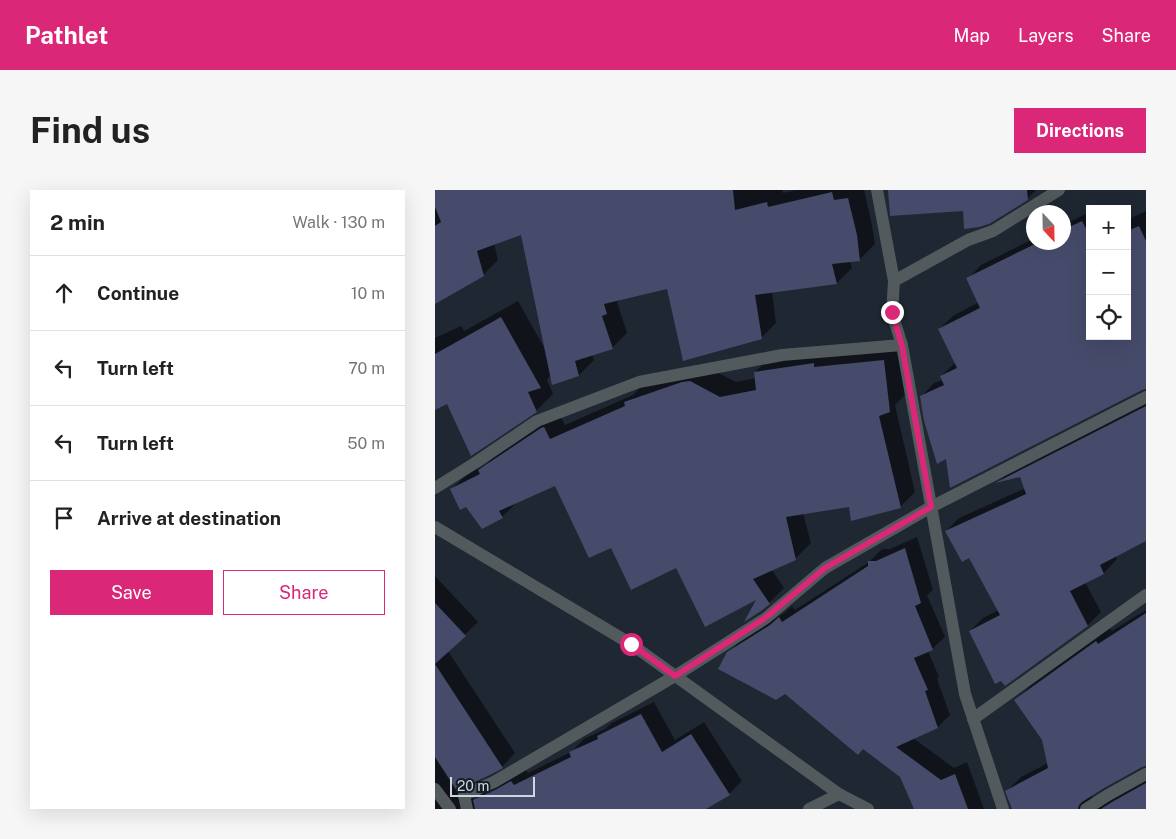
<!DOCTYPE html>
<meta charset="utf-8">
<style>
:root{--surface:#fff;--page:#f6f6f6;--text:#222;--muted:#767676;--line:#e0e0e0;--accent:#db2777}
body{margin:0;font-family:"Public Sans",sans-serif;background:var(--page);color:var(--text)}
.controls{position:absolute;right:15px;top:15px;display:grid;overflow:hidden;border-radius:0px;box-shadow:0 5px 20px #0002}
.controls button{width:45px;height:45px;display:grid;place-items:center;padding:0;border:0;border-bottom:1px solid var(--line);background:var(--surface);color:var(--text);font:25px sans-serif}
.compass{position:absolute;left:591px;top:15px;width:45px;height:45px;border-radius:50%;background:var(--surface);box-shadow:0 5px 20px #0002;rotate:158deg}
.scale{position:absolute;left:15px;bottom:12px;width:85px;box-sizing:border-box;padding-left:5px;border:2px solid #cfd5dd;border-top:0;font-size:14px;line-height:18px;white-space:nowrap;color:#cfd5dd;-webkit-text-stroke:4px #141e28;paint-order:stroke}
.stop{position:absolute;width:15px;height:15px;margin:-11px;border:4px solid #db2777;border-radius:50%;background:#fff}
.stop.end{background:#db2777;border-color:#fff;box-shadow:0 1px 5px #0008}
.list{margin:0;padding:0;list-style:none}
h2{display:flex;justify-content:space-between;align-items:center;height:65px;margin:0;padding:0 20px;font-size:21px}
h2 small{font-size:16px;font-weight:400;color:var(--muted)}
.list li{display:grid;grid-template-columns:32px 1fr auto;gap:15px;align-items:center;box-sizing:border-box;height:75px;padding:0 20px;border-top:1px solid var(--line)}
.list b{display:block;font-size:19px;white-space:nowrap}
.list em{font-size:16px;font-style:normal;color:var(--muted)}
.actions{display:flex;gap:10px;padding:15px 20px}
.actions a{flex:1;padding:11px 0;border:1px solid var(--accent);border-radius:0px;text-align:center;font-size:18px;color:var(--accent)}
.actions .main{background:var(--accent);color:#fff}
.icon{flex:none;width:28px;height:28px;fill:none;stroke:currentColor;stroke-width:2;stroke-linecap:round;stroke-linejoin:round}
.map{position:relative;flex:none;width:711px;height:619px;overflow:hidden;border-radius:0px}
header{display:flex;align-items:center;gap:30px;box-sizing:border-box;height:70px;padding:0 25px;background:var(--accent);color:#fff}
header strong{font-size:24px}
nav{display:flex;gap:28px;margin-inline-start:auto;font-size:18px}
.intro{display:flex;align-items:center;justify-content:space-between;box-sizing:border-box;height:120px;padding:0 30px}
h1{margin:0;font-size:35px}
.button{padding:12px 22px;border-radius:0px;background:var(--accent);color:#fff;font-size:18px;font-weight:700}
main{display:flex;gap:30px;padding:0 30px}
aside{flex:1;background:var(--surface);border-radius:0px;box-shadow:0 5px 20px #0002}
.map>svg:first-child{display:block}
.shadow{fill:#0007}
.building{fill:#464b6b}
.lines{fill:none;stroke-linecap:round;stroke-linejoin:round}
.minor{stroke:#525a5d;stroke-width:12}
.route{stroke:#db2777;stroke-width:6}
</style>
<header>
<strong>Pathlet</strong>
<nav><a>Map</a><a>Layers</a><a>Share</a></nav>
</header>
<div class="intro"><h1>Find us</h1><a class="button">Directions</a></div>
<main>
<aside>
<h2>2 min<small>Walk · 130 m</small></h2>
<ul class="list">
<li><svg class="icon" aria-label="ahead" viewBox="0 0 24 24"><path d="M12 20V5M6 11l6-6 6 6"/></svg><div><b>Continue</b></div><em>10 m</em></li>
<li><svg class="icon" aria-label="left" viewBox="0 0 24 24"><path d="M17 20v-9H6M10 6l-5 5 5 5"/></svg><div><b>Turn left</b></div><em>70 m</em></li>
<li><svg class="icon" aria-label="left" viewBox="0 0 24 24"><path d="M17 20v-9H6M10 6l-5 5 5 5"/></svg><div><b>Turn left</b></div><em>50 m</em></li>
<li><svg class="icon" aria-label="arrive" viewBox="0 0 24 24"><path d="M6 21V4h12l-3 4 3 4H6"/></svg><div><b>Arrive at destination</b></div></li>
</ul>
<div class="actions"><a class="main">Save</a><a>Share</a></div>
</aside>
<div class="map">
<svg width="711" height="619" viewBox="0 0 711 619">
<rect width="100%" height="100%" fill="#1e2732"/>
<!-- shadow -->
<g class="shadow">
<path d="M0 0H347L348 3 361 0H429L436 30 440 54 425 69 415 71 417 78 402 93 337 102 341 133 326 148 233 97 186 109 182 112 192 143 177 158 157 164 159 170 144 185 118 193 116 185 112 190 118 204 101 221 13 213 0 219V148L26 136 29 141 83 111 111 161 87 43 59 53 63 70 48 85 0 112Z"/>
<path d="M454 0H601L592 9 529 20Z"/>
<path d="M711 21V198L512 267 486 207 499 193 508 190 506 186 520 173 504 139 518 126 544 112 533 89 546 75 598 49V52H628V35L655 22V146H692V30Z"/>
<path d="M464 155 470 205 460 215 480 302 465 317 415 315 368 323 376 353 360 369 337 380 349 398 334 413 325 407 241 376 177 357 120 294 82 312 67 327 31 315 17 299 32 284 52 274 60 265 124 223 130 235 198 205 206 197 270 176 301 192 321 188 320 182 335 167Z"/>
<path d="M711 211V349L680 366 682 369 669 383 650 392 666 422 653 435 535 441 548 428 564 420 535 366 511 341 524 328 591 298 586 285 565 291 575 280Z"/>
<path d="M482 347 498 400 492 405 510 447 497 459 493 461 504 487 502 489 515 525 503 537 478 548 519 578 532 572 549 619H481L466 586 350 502 293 463 306 450 349 423 357 416 360 420 434 372 447 359H455Z"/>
<path d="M0 386 43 432 13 461 80 563 67 577 34 593 39 611 53 597 90 579 93 583 136 562 149 549 170 539 177 533 219 512 240 550 269 532 307 591 294 604 269 619H0Z"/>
<path d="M711 420V576L707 575 657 604V609L711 588V619H579L572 601 586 587 613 573 608 550 581 510 595 496 675 438 677 441Z"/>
</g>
<!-- building -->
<g class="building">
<path d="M0 0H298L300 20 332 12 333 17 397 2 399 10 413 8 422 45 425 71 397 74 402 94 320 105 327 149 248 171 232 99 169 114 172 124 167 126 178 159 140 171 144 186 117 195 86 45 42 61 49 86 0 114V36L6 32 0 17Z"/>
<path d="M453 0H592L593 10 554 34 544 37 529 39 528 21 455 26Z"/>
<path d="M647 31 655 46V146H692V41L704 36 711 51V199L707 200 515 298 511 269 502 274 489 231 485 206 509 195 505 186 522 178 503 139 545 118 531 88 604 52H628V40Z"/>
<path d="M66 127 106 198 93 202 102 222 36 266 12 214 0 220V164Z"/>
<path d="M449 170 455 222 444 226 466 318 416 331 414 317 351 327 361 370 318 389 335 414 326 421 309 432 321 410 270 437 241 378 196 400 176 358 154 368 120 296 64 321 68 328 47 339 31 317 25 320 15 299 45 284 43 280 106 238 109 237 115 249 190 216 189 212 247 192 255 191 285 207 321 200 319 182 379 173V177Z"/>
<path d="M711 216V351L665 375 669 384 635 401 653 436 570 496 566 491 560 494 534 441 565 425 534 368 527 372 510 341 591 304 585 287 560 293Z"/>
<path d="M470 358 486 413 480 416 498 460 479 468 493 500 490 501 503 538 461 557 506 590 520 584 533 619H479L465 587 428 559 423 565 350 504 341 510 283 479 292 462 335 435 344 427 347 432 433 376V371H441Z"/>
<path d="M0 413 31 446 0 474 68 578 55 585 26 598 22 601 0 567Z"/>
<path d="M711 423V576L707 577 669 598 647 612 644 615 643 619H577L570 601 613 578 607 550 579 510 661 451 663 454Z"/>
<path d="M206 524 227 562 256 544 295 605 271 619H40L38 610 62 599 76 591 79 595 136 567 134 562 163 549 162 546Z"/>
<path d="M711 593V619H666L677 612Z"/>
</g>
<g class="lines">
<!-- minor -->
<g class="minor">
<path d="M442 0 459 91 457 123 467 155 530 504 568 619"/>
<path d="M459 91 533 50 558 41 624 0"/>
<path d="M0 298 40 273 102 231 204 192 347 165 467 155"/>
<path d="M0 337 196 454 404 604 433 619"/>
<path d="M538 529 711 405"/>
<path d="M0 599 15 619"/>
<path d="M32 619 29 605 59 592 240 486 331 428 390 378 496 317 711 207"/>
<path d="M374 619 404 604"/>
<path d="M651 619 673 605 711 584"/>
</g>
</g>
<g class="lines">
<!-- route -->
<path class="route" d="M196 454 240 486 330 428 390 378 496 317 467 156 457 122"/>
</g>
</svg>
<div class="controls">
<button>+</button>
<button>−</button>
<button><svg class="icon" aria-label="locate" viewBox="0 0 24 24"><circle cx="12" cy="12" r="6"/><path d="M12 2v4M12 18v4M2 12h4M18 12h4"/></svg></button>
</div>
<svg class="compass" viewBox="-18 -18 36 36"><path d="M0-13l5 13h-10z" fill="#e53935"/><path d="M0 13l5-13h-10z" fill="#767676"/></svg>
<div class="scale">20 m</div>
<div class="stop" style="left:196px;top:454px"></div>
<div class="stop end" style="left:457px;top:122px"></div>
</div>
</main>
